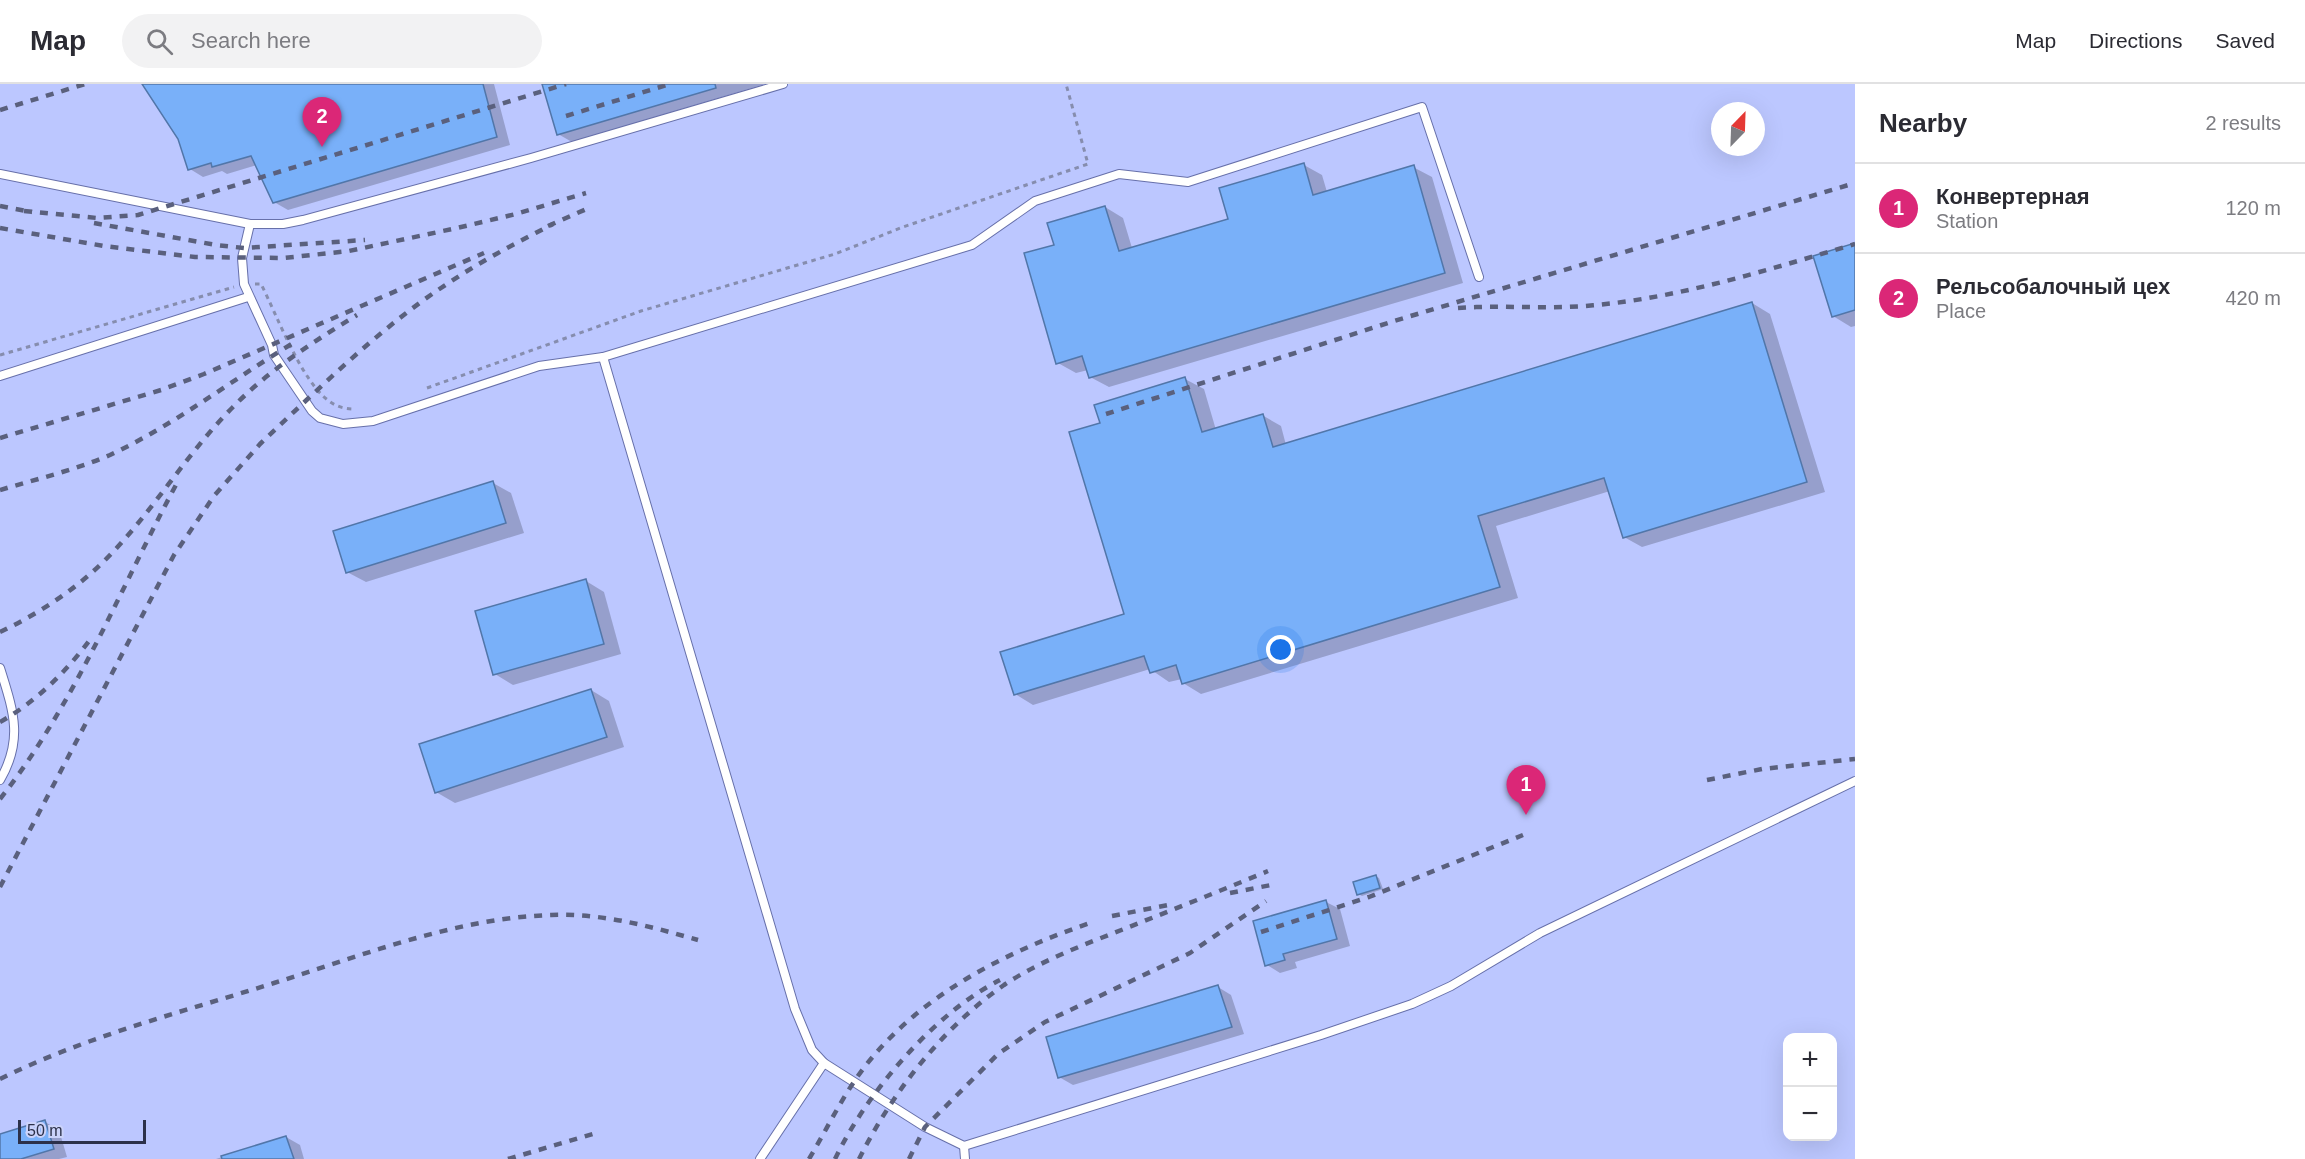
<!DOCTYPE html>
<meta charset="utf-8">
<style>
:root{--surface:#fff;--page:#f2f2f3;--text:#2b2b33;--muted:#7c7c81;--line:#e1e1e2;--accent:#db2777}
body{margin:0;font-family:Arial,sans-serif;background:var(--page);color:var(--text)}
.controls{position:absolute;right:18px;bottom:18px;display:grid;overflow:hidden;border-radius:12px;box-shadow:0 6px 24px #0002}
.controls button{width:54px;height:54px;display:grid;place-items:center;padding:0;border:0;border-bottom:2px solid var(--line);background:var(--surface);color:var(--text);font:30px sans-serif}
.compass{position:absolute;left:1711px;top:18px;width:54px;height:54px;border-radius:50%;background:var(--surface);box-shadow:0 6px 24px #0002;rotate:23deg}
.scale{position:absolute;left:18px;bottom:15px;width:128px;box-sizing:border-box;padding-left:6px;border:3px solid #2c314a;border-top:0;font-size:16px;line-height:21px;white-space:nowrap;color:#2c314a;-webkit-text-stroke:4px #cbd3fa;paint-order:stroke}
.you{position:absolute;left:1281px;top:566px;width:21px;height:21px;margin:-15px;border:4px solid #fff;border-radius:50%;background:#1a73e8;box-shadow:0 0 0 9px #1a73e833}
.badge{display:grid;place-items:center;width:39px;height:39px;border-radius:50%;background:var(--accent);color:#fff;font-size:20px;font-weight:700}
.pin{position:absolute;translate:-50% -50px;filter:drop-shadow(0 2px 3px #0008)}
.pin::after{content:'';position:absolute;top:32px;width:21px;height:18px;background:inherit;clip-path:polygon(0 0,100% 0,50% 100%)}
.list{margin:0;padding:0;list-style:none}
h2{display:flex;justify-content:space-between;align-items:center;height:78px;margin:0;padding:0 24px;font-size:26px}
h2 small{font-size:20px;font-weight:400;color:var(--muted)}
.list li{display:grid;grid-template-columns:39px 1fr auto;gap:18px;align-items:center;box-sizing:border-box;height:90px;padding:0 24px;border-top:2px solid var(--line)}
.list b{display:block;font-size:22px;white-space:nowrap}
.list p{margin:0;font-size:20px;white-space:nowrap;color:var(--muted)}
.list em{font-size:20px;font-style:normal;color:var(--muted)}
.icon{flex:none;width:33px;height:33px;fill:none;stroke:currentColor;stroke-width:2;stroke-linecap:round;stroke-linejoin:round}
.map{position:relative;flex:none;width:1855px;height:1075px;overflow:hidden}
header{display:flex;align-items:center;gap:36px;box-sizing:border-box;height:84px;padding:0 30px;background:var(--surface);border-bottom:2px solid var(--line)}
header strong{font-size:28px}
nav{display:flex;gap:33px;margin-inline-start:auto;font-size:21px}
.search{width:420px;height:54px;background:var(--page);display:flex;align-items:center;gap:15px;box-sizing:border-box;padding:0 21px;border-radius:33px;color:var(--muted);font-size:22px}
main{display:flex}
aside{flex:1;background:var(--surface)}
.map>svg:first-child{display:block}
.built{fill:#bcc7ff;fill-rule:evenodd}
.shadow{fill:#0003}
.building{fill:#79b0f9;stroke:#5176a9;stroke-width:1.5}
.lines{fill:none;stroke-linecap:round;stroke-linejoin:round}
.lane-casing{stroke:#6770aa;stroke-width:10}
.path{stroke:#868dae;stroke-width:3;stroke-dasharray:4.5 4.5;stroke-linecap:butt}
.lane{stroke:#fff;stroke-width:8}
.rail{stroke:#5a607d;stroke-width:4.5;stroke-dasharray:8 8;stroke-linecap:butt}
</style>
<header>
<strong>Map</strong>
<div class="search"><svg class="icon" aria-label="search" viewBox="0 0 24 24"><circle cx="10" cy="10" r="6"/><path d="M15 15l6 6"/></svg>Search here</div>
<nav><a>Map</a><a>Directions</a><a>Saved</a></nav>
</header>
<main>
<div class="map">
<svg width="1855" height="1075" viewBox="0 0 1855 1075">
<rect width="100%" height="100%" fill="#cbd3fa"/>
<!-- built -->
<path class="built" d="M0 0H1855V1075H0ZM1720 27H1756V63H1720ZM1788 954H1832V1052H1788Z"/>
<!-- shadow -->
<g class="shadow">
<path d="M144 0H494L510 61 288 126 274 118 257 81 227 90 222 87 203 93 190 85 179 54Z"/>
<path d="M544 0H765L572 58 558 50Z"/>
<path d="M1304 81 1322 91 1327 108 1413 83 1432 93 1463 199 1109 303 1090 293 1088 286 1076 289 1058 279 1056 162 1105 123 1123 134 1132 164 1229 136Z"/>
<path d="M1855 160V242L1851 243 1833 232Z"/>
<path d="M1752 219 1770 230 1825 408 1642 463 1624 453 1610 407 1496 442 1518 514 1201 610 1183 599 1182 595 1169 598 1150 585 1033 621 1015 610 1126 531 1102 340 1185 295 1204 305 1216 346 1262 331 1281 342 1286 361Z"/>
<path d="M493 399 511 409 524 449 366 498 347 488Z"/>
<path d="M586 497 604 508 621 570 513 601 495 590Z"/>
<path d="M591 606 609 617 624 663 455 719 436 708Z"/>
<path d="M1375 792 1379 794 1383 805 1362 812 1358 810Z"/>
<path d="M1326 818 1340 825 1350 862 1295 878 1297 884 1280 889 1267 881Z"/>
<path d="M1218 903 1231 911 1244 950 1073 1001 1059 993Z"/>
<path d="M45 1038 59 1046 67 1073 59 1075H0V1051Z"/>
<path d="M286 1053 300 1061 304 1075H216Z"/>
</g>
<!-- building -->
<g class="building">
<path d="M142 0H483L497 53 273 119 251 72 212 83 211 79 188 86 178 55Z"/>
<path d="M542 0H715L716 4 557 51Z"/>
<path d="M1304 79 1313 111 1414 81 1445 189 1089 294 1082 272 1056 280 1024 169 1054 161 1047 139 1105 122 1119 167 1228 135 1219 104Z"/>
<path d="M1855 159V226L1832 233 1813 172Z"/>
<path d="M1752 218 1807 398 1623 454 1604 394 1478 432 1500 503 1182 600 1176 581 1150 589 1144 572 1014 611 1000 568 1124 530 1069 348 1100 339 1094 321 1185 293 1202 348 1263 330 1273 363Z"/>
<path d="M493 397 506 439 346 489 333 447Z"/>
<path d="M586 495 604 560 493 591 475 527Z"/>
<path d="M591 605 607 653 435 709 419 660Z"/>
<path d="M1376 791 1380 804 1357 811 1353 798Z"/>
<path d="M1326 816 1337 855 1283 870 1285 876 1265 882 1253 837Z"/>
<path d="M1218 901 1232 943 1058 994 1046 953Z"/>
<path d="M45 1036 54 1065 21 1075H0V1050Z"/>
<path d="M286 1052 294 1075H222L221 1072Z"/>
</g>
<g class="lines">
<!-- lane casing -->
<g class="lane-casing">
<g id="lane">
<path d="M0 90 250 140 242 174 244 200 272 261 274 271 312 327 320 334 343 340 373 337 539 282 603 273 972 161 1035 117 1119 90 1188 98 1422 23 1479 193"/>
<path d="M250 140H283L303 136 531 74 783 0"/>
<path d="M603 273 795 925 812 966 824 979"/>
<path d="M0 292 248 213"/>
<path d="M0 584C13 626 24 655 0 696"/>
<path d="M964 1062 965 1075"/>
<path d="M760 1075 824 979 925 1043 964 1062 1321 951 1412 920 1451 902 1540 849 1855 697"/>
</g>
</g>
<!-- path -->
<g class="path">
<path d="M255 200H261C277 231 301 297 329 317 337 323 345 325 355 325"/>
<path d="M0 271 234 203"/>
<path d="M427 304 641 227 835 170 903 143 1088 80 1066 0"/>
</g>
<!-- lane -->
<use href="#lane" class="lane"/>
<!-- rail -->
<g class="rail">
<path d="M0 26 85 0"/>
<path d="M566 32 670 0"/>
<path d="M0 122 32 128"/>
<path d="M24 127 97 134 138 131 566 0"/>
<path d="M94 139 216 161 244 164 365 156"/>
<path d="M548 142 591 123"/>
<path d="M0 144 104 162 195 173 284 174 349 167 457 144 516 130 586 109"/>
<path d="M1458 224C1500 221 1542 225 1585 222 1677 215 1767 186 1855 160"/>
<path d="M1106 330 1394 237 1855 99"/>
<path d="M0 354 161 306 204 290 484 169"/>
<path d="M0 406C37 395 75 386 110 371 176 340 233 295 295 258"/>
<path d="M0 548C40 529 80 503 111 470 155 424 188 368 233 323 269 286 313 258 357 231"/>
<path d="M0 638C36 618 68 586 92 553"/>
<path d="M1707 696 1762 685 1855 675"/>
<path d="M0 715C75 620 120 505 177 399"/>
<path d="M0 803 174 471 214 412 260 360 279 342C333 291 388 238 450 198 483 176 518 158 553 140"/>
<path d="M1230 809 1271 801"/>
<path d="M1112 832 1168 821"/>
<path d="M1261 848 1369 813 1523 751"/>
<path d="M0 995C87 952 182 928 274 899 364 871 456 834 551 831 602 829 649 842 698 856"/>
<path d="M508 1075 593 1050"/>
<path d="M809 1075C827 1045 842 1013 863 985 918 912 1005 868 1090 839"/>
<path d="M835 1075C866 1010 934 929 1000 896"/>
<path d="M859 1075C892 1009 942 944 1004 901 1040 877 1083 861 1124 845 1172 826 1220 807 1268 787"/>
<path d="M909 1075 925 1043 998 970 1045 938 1190 869 1266 817"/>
</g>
</g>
</svg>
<div class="controls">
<button>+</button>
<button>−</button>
</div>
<svg class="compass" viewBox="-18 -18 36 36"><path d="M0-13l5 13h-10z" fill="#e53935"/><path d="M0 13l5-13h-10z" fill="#7c7c81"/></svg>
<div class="scale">50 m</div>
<div class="you"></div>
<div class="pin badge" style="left:1526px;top:731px">1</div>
<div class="pin badge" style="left:322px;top:63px">2</div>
</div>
<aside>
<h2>Nearby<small>2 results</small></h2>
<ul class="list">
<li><span class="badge">1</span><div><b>Конвертерная</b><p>Station</p></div><em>120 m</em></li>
<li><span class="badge">2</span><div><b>Рельсобалочный цех</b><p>Place</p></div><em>420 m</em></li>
</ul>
</aside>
</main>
